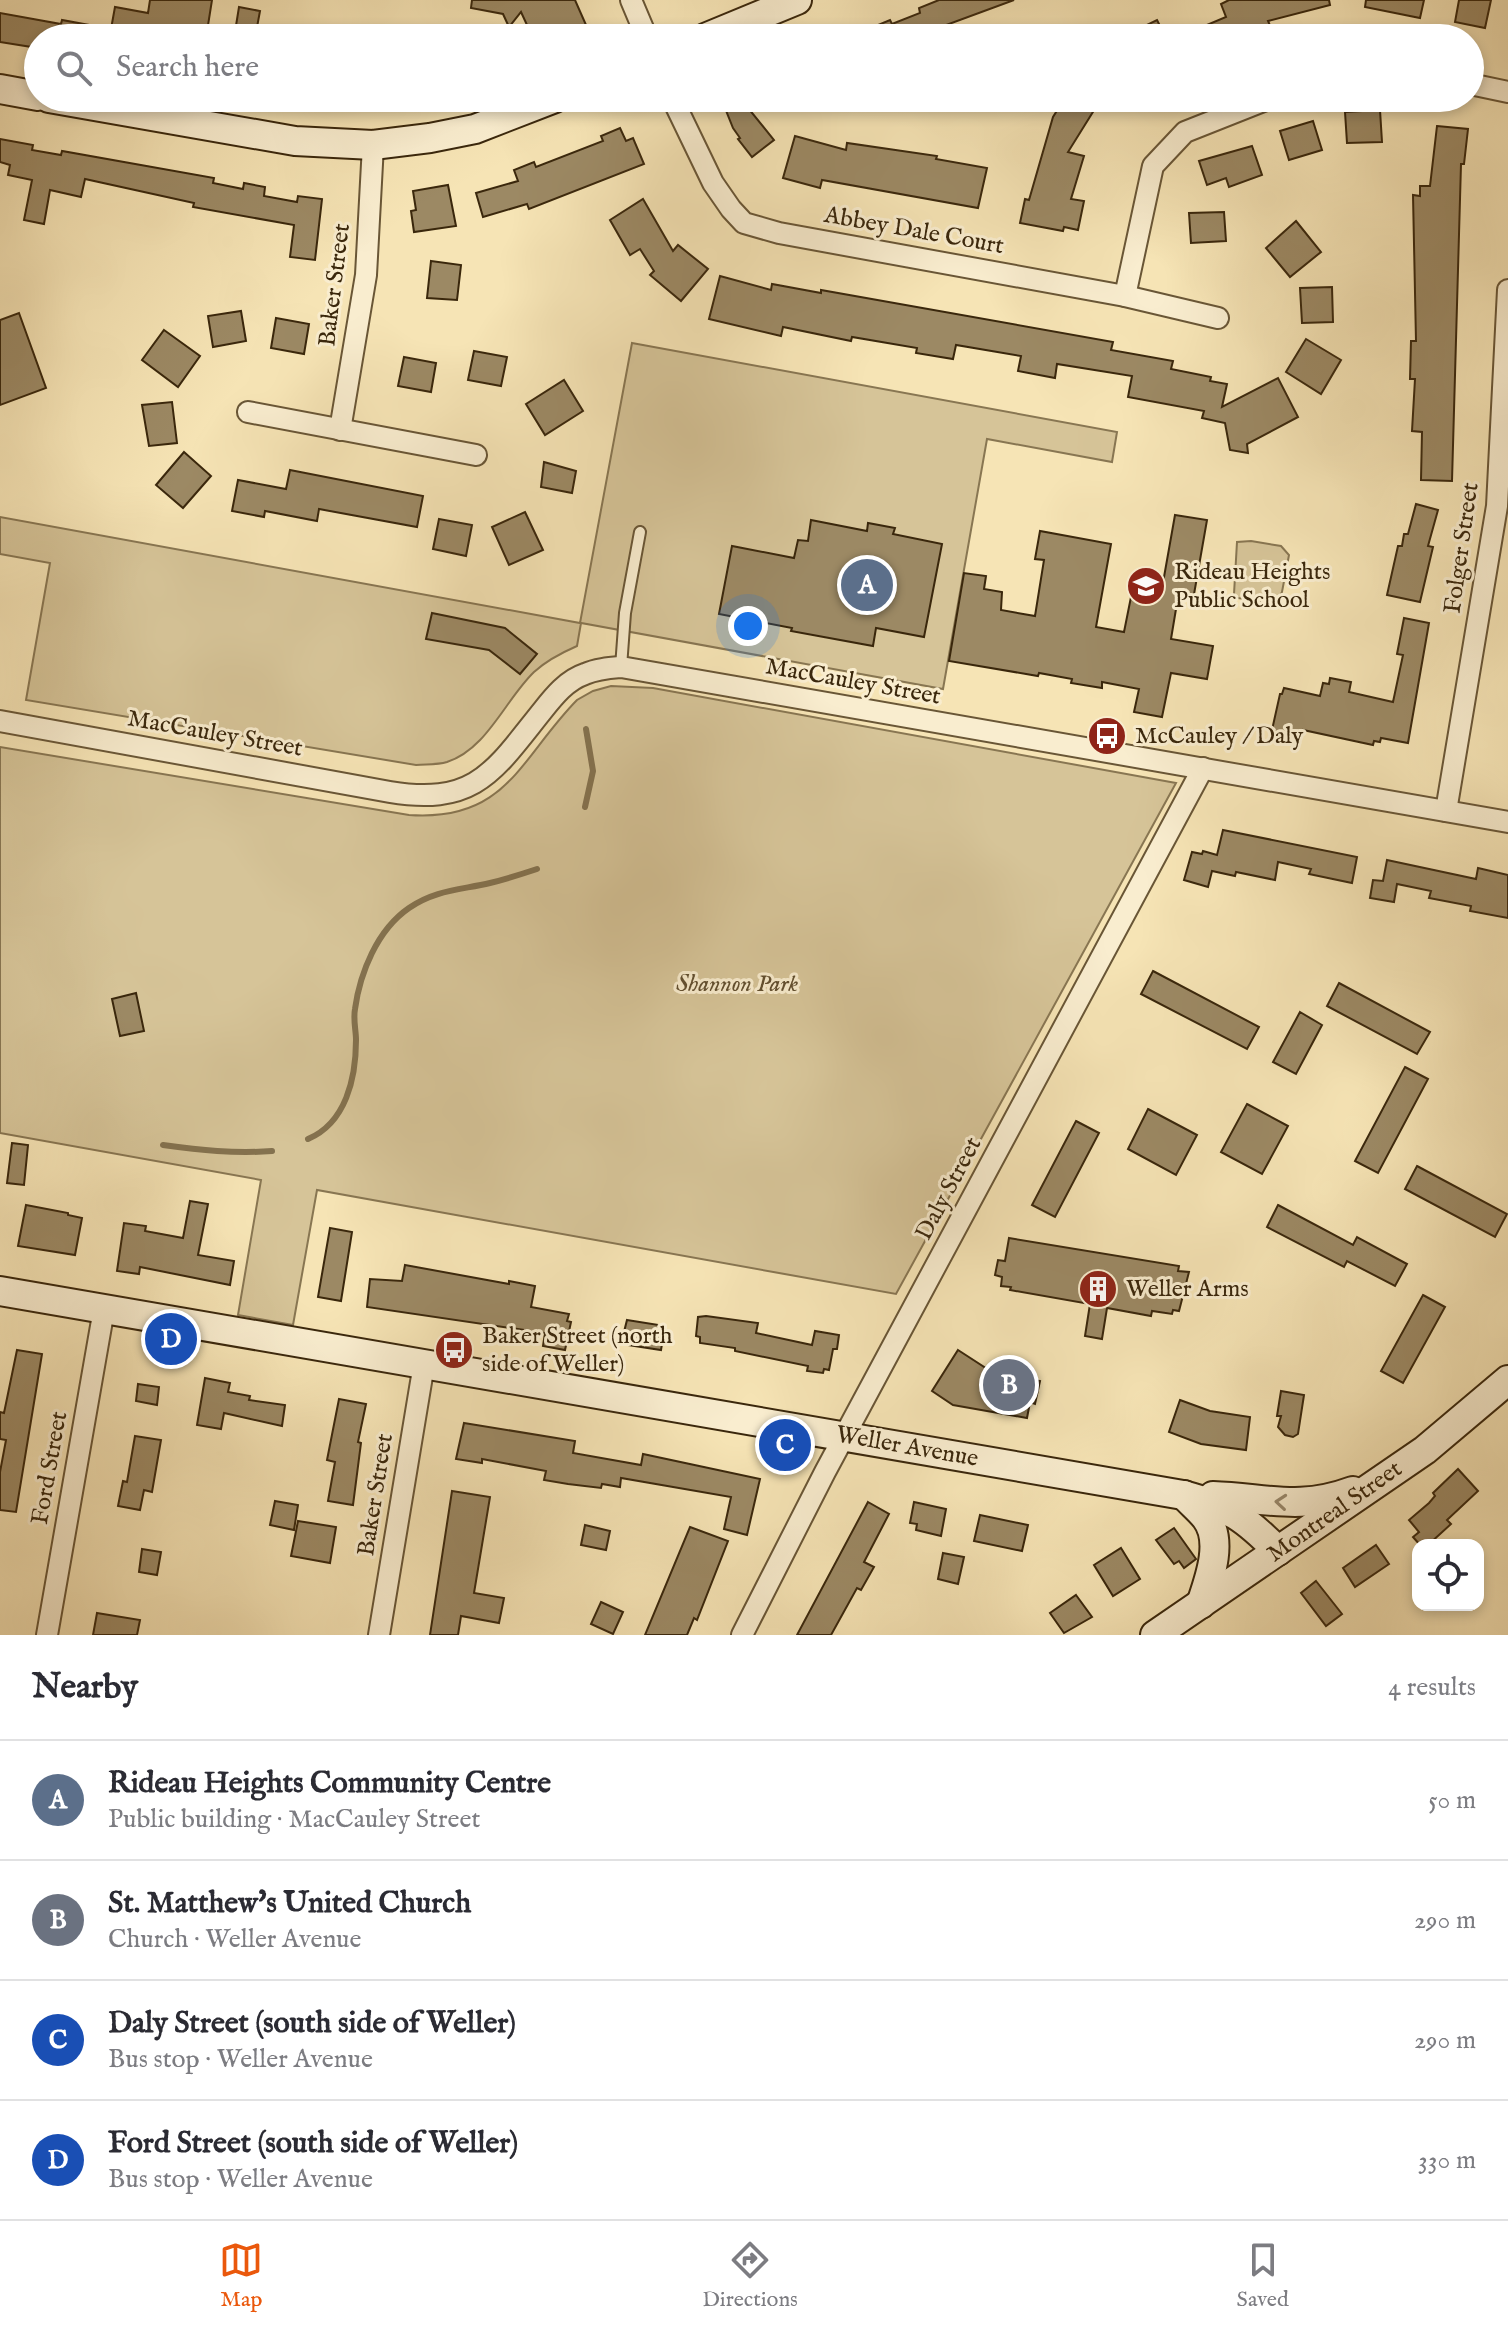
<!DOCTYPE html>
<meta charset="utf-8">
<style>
:root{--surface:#fff;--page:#f7f7f7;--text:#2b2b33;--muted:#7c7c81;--line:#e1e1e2;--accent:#ea580c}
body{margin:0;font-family:"IM FELL English",serif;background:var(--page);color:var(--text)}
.controls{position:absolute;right:24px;bottom:24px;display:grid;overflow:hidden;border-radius:16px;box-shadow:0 4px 12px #0003}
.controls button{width:72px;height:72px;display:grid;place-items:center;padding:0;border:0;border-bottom:2px solid var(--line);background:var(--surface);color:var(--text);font:40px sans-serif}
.you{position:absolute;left:748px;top:626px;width:28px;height:28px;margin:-20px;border:6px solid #fff;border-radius:50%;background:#1a73e8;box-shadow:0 0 0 12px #1a73e833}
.badge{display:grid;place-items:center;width:52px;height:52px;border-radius:50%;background:var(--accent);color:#fff;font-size:26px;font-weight:700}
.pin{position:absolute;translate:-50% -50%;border:4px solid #fff;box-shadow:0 2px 8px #0006}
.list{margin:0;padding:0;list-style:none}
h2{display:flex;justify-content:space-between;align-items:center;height:104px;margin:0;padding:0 32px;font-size:34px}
h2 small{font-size:26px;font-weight:400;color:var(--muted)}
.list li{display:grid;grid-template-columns:52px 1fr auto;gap:24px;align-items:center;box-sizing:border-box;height:120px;padding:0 32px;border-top:2px solid var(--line)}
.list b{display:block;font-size:30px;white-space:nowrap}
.list p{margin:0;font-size:26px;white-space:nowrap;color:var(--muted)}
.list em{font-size:26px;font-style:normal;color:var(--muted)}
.icon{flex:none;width:44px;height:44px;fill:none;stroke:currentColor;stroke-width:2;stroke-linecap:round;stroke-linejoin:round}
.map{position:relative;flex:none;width:1508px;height:1635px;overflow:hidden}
.search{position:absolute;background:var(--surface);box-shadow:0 4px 12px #0003;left:24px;right:24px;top:24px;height:88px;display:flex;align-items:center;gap:20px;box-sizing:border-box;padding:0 28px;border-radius:44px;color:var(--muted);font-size:30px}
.sheet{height:584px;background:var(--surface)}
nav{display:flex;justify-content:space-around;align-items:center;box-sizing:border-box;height:112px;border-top:2px solid var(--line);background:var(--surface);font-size:22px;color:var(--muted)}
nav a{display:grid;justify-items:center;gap:4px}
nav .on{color:var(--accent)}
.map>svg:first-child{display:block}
.green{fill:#d6c498;stroke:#887652;stroke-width:2}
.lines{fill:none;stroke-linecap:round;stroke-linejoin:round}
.stream{stroke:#84724f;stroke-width:6}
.building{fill:#9c8964;stroke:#3a270c;stroke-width:2}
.lane-casing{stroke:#695636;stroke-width:14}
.street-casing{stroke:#695636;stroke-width:24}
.secondary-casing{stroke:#3a270c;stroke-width:32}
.lane{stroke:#f9edcf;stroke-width:10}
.street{stroke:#f9edcf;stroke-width:20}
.secondary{stroke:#f9edcf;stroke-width:28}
.oneway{stroke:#9a8a6e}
.labels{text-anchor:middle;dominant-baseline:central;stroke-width:6;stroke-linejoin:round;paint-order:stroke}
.street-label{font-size:24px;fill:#3a270c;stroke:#f9edcf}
.poi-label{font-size:24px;fill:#3a270c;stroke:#f9edcf;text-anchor:start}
.park-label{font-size:24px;font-style:italic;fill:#614e2f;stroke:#f9edcf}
</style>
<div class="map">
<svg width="1508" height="1635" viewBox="0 0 1508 1635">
<rect width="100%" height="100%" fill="#f6e4b5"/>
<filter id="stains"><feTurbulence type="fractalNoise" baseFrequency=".0025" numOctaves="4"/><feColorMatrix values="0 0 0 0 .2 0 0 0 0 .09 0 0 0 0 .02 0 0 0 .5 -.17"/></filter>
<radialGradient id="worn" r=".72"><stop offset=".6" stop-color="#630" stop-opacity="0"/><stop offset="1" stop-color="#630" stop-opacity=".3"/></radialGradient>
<!-- green -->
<g class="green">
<path d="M632 343 1117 432 1112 462 987 439 943 689 581 623 577 646C561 653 547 660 534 672 505 700 487 749 447 762 437 765 426 764 416 765L26 700 50 563 0 554V517L580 623Z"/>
<path d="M1251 541 1281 546 1289 555 1282 592 1276 603 1238 598 1234 594 1237 542Z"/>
<path d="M611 686 653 688 1176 783 896 1294 317 1190 293 1325 238 1315 261 1180 0 1133V747L409 815C507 822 520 758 577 700L593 691Z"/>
</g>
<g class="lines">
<!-- stream -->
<g class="stream">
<path d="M585 807 593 771 586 729"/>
<path d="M308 1139C346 1123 356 1078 356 1040 356 1030 353 1020 355 1009 360 973 377 930 409 908 435 890 460 890 490 883 506 879 522 874 537 869"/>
<path d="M163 1145C199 1150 235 1154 272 1151"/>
</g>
</g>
<!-- building -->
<g class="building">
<path d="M150 0H212L206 38 186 37V32L149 26 147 38H38V48L0 42V13L61 24 62 20 111 29 115 7 148 13Z"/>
<path d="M472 0H575L590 34 581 38H533L521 12 509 27 503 14 471 8Z"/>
<path d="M939 0H1014L911 38H847L890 20 892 24 920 13 919 8Z"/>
<path d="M1229 0H1329L1330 5 1268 21 1272 30 1251 38H1176L1226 17 1221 4Z"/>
<path d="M1366 0H1424L1420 18 1365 7Z"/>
<path d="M1459 0H1491L1485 28 1455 22Z"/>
<path d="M239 7 260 11 255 38H234Z"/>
<path d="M1157 20 1166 38H1120Z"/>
<path d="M721 98H740L774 140 752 157 738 139 740 138 733 128Z"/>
<path d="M1065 98H1081L1096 107 1068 152 1084 156 1071 199 1084 201 1078 230 1064 227 1063 231 1020 223 1025 199 1029 200 1053 117Z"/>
<path d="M1380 110 1382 142 1347 143 1345 112Z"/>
<path d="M1313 121 1322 150 1289 160 1280 131Z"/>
<path d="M1437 126 1468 129 1464 164H1461L1452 481 1421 480 1422 432 1412 431 1415 379H1410L1411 341H1416L1413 195 1420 196V186H1430Z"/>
<path d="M620 128 626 141 633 138 644 164 529 209 527 204 483 217 476 193 518 181 514 170 534 162 536 167 603 141 601 136Z"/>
<path d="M795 136 846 150 847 143 937 156 936 159 987 168 978 208 822 180 820 188 783 178Z"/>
<path d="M0 139 33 145 32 150 61 155 62 151 214 178 213 183 243 189 244 183 265 187 264 196 297 202 298 196 322 199 315 260 290 257 294 225 193 207 194 203 85 179 81 197 50 190 44 224 24 220 32 180 8 175 10 165 0 162Z"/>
<path d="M1252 146 1262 175 1229 187 1226 178 1207 185 1199 161Z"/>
<path d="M448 185 456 226 414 232 411 211 416 210 413 191Z"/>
<path d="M643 199 673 251 678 245 708 269 681 301 650 275 654 271 640 249 630 255 610 220Z"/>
<path d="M1224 212 1226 241 1191 243 1189 213Z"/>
<path d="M1296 221 1321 252 1290 277 1266 248Z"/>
<path d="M431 261 461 265 457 300 427 298Z"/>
<path d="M720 276 771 290 772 284 821 293V290L1113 342 1111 350 1173 361 1171 369 1211 377 1210 381 1227 384 1222 407 1278 378 1298 417 1247 444 1248 453 1230 450 1225 423 1202 418 1204 411 1128 397 1132 376 1057 364 1055 378 1018 371 1021 356 956 345 953 359 916 353 917 348 852 337 851 341 783 327 781 336 709 319Z"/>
<path d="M1332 287 1333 322 1302 323 1300 288Z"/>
<path d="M241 311 246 341 213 347 208 316Z"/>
<path d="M19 313 46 388 0 405V320Z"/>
<path d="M276 318 309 324 304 354 271 348Z"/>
<path d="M164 330 200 356 178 387 142 360Z"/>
<path d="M1306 339 1341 360 1321 394 1286 372Z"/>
<path d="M474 351 507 357 501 386 468 380Z"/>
<path d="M404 357 436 363 431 392 398 386Z"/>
<path d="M564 380 583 411 545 435 526 404Z"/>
<path d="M172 402 177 443 149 446 142 405Z"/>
<path d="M184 452 211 476 183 508 156 485Z"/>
<path d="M544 462 576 471 572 493 541 487Z"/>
<path d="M290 470 423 496 417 527 319 509 317 521 265 511 264 517 232 511 238 480 286 489Z"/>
<path d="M1416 504 1438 510 1428 546 1433 547 1420 602 1387 595 1398 546H1402L1404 534H1408Z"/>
<path d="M525 512 543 550 509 565 492 527Z"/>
<path d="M1175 515 1207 520 1193 600 1178 597 1171 639 1213 646 1207 679 1171 673 1162 717 1134 712 1139 689 1102 682V688L1071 683 1072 679 1039 673 1038 676 949 661 964 573 986 576 984 589 1002 592 1001 610 1035 616 1044 560 1035 559 1040 531 1111 544 1096 627 1124 632 1131 597 1154 602 1156 593 1161 594Z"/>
<path d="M439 519 472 525 466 556 433 549Z"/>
<path d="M811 520 867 531 868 523 895 528 893 534 942 544 924 637 876 628 873 646 791 631 792 628 719 614 732 546 794 558 798 540 808 541Z"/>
<path d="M432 613 505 628 537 654 520 674 489 650 426 639Z"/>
<path d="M1404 618 1429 623 1408 743 1381 738 1380 742 1374 741 1373 745 1303 730 1301 737 1272 730 1280 694H1282L1284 688 1320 696 1323 683 1329 684 1330 678 1351 682 1349 692 1393 702 1403 655 1397 654Z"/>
<path d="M1223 830 1357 857 1352 883 1309 874 1311 869 1278 862 1275 880 1236 872 1235 876 1212 871 1208 887 1184 880 1192 852 1202 854 1203 851 1217 855Z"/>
<path d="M1387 860 1476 879 1478 868 1508 875V918L1470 911 1471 906 1429 898 1431 891 1397 884 1394 902 1370 898 1373 880 1383 881Z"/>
<path d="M1153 971 1259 1027 1247 1049 1141 994Z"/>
<path d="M1339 983 1430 1032 1417 1054 1327 1006Z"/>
<path d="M136 993 144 1031 120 1036 112 999Z"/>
<path d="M1300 1012 1322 1025 1296 1074 1273 1062Z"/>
<path d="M1405 1067 1428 1079 1378 1173 1355 1161Z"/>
<path d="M1247 1104 1288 1126 1262 1174 1221 1152Z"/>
<path d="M1148 1109 1197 1135 1176 1175 1128 1149Z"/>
<path d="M1076 1121 1099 1133 1055 1217 1032 1205Z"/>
<path d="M12 1143 28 1145 24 1185 7 1183Z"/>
<path d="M1417 1166 1507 1214 1495 1237 1405 1189Z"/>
<path d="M190 1201 208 1204 198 1255 234 1261 230 1285 140 1267 139 1274 117 1271 124 1223 146 1226 145 1231 183 1238Z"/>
<path d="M26 1205 68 1213V1215L82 1218 75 1255 18 1246Z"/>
<path d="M1278 1205 1353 1245 1357 1237 1407 1264 1395 1286 1347 1261 1344 1267 1267 1227Z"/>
<path d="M330 1228 352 1232 341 1301 318 1297Z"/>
<path d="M1009 1238 1179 1266 1178 1271 1189 1272 1179 1311 1173 1310 1172 1314 1152 1311 1151 1316 1107 1308 1102 1339 1085 1336 1090 1304 1010 1290 1011 1287 1001 1286 1002 1277 995 1275 998 1260 1005 1261Z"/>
<path d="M405 1265 509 1284V1281L535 1286 531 1307 569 1314 567 1321 571 1322 565 1350 543 1346 545 1333 367 1307 370 1279 402 1281Z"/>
<path d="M1423 1295 1445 1307 1403 1383 1381 1371Z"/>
<path d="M706 1316 758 1323 756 1333 812 1345 815 1331 839 1335 837 1349H833L829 1370 824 1369 823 1373 807 1371 808 1366 735 1351V1348L700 1343V1337L696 1336 698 1317Z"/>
<path d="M627 1320 665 1326 661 1350 621 1344Z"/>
<path d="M17 1350 42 1354 16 1512 0 1510V1472L6 1440 0 1439V1412L4 1413Z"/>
<path d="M958 1350 992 1372 1040 1381 1035 1404 1030 1402 1027 1418 953 1405 932 1391Z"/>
<path d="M205 1378 230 1383 228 1392 250 1396 249 1400 285 1405 282 1426 224 1413 221 1429 197 1425Z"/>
<path d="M138 1384 159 1387 157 1405 136 1401Z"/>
<path d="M1281 1391 1304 1395 1298 1434 1293 1437 1285 1435 1278 1427 1281 1416H1277Z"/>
<path d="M339 1399 366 1404 358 1442 361 1443 353 1505 328 1501 335 1462 327 1460Z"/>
<path d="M1180 1400 1210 1411 1250 1417 1246 1450 1201 1444 1169 1432Z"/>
<path d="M464 1423 575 1441 573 1453 641 1465 643 1454 760 1479 747 1535 724 1529 731 1497 621 1478 620 1487 602 1484 601 1488 568 1484 544 1480 546 1471 482 1459V1463L456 1459Z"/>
<path d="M135 1436 161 1440 152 1492 144 1490 140 1510 118 1506 123 1481 127 1482Z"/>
<path d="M1458 1469 1478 1491 1447 1520 1451 1524 1428 1545H1420L1413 1537 1419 1532 1409 1520 1429 1503 1435 1496 1433 1493Z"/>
<path d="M452 1491 490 1497 474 1593 504 1598 499 1623 461 1616 458 1635H430Z"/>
<path d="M275 1501 298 1505 294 1530 270 1525Z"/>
<path d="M868 1502 889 1514 864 1562 874 1567 861 1590 857 1588 831 1635H797Z"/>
<path d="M914 1502 946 1509 941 1536 916 1530 917 1524 910 1523Z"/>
<path d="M980 1515 1028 1525 1022 1551 974 1541Z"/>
<path d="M298 1521 336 1527 330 1563 291 1556Z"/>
<path d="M585 1525 610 1531 606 1550 581 1545Z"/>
<path d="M690 1527 728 1541 697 1620 694 1618 687 1635H645Z"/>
<path d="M1174 1528 1196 1559 1184 1568 1179 1561 1174 1564 1156 1540Z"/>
<path d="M1376 1545 1389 1564 1355 1587 1343 1568Z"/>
<path d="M1121 1548 1140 1579 1113 1596 1094 1565Z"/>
<path d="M142 1549 161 1552 157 1575 139 1572Z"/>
<path d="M943 1553 964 1557 958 1584 938 1579Z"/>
<path d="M1316 1581 1342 1614 1326 1626 1301 1593Z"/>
<path d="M1076 1595 1092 1617 1064 1633 1050 1613Z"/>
<path d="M601 1602 623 1612 613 1634 591 1624Z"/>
<path d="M97 1613 140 1620 137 1635H93Z"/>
</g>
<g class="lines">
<!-- lane casing -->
<g class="lane-casing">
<path id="lane" d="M621 667 625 613 640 532"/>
</g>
<!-- street casing -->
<g class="street-casing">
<g id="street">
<path d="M631 0 647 38"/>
<path d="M1470 84 1508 92"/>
<path d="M672 98 713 183 731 209 744 223 779 233 1125 296 1218 318"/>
<path d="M1125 296 1153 166 1185 132 1271 98"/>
<path d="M248 412 476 455"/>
<path d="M340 430 366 275 373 145"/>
<path d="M0 721 390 792C476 806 494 771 543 710 554 696 567 680 585 674 596 669 609 668 621 667L1508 822"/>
<path d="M1446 811 1497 506 1508 290"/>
<path d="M47 1635 104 1309"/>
<path d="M379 1635 424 1364"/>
<path d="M742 1635 825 1472 1203 768"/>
</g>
</g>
<!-- secondary casing -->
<g class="secondary-casing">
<g id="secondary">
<path d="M705 38 797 0"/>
<path d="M0 89 38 96"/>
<path d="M49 98 295 141 373 145 430 138 475 129 555 98"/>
<path d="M0 1291 1183 1495C1231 1508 1243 1516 1278 1551"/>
<path d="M1184 1495C1191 1503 1200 1510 1206 1518 1224 1541 1209 1580 1201 1604"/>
<path d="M1213 1496C1267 1498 1299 1511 1353 1491"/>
<path d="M1155 1635 1425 1450 1508 1380"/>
</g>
</g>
<!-- lane -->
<use href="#lane" class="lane"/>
<!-- street -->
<use href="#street" class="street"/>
<!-- secondary -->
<use href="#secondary" class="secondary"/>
</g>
<!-- one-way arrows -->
<defs><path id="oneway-chevron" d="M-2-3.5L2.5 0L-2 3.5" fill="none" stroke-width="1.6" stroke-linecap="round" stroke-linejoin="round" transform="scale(2)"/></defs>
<use class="oneway" href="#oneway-chevron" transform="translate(1281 1502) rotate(-175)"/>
<!-- icons -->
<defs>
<g id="school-disc" transform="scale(2)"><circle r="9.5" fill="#8f2418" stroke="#f9edcf"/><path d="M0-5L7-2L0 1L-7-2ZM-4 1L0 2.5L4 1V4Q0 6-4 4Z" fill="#fff"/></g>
<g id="bus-disc" transform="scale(2)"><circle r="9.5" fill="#8f2418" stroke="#f9edcf"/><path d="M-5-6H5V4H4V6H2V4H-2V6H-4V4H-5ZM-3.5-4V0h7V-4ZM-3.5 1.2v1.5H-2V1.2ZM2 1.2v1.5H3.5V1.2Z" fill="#fff"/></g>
<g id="building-disc" transform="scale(2)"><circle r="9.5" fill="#8f2418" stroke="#f9edcf"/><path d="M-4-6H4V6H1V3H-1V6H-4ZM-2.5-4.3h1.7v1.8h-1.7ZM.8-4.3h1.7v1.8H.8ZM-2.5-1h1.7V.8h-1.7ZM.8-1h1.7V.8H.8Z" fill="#fff"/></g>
</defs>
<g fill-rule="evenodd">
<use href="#school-disc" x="1146" y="586"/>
<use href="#bus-disc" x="1107" y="736"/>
<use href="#building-disc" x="1098" y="1289"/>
<use href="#bus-disc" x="454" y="1350"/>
</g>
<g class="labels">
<!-- street labels -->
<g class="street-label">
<text transform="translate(914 231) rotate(10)">Abbey Dale Court</text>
<text transform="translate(335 285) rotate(-83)">Baker Street</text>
<text transform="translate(1462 548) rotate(-82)">Folger Street</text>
<text transform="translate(853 682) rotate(10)">MacCauley Street</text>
<text transform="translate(215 734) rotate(10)">MacCauley Street</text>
<text transform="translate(949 1189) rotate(-62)">Daly Street</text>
<text transform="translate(907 1447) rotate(10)">Weller Avenue</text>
<text transform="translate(50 1468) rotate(-80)">Ford Street</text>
<text transform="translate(376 1495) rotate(-81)">Baker Street</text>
<text transform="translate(1335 1512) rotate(-35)">Montreal Street</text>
</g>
<!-- poi labels -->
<g class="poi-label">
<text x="1174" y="572">Rideau Heights<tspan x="1174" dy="28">Public School</tspan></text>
<text x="1135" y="736">McCauley / Daly</text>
<text x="1126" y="1289">Weller Arms</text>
<text x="482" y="1336">Baker Street (north<tspan x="482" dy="28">side of Weller)</tspan></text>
</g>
<!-- park labels -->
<g class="park-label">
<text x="737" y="984">Shannon Park</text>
</g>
</g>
<rect width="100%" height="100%" filter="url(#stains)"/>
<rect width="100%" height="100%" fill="url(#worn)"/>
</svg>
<div class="controls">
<button><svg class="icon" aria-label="locate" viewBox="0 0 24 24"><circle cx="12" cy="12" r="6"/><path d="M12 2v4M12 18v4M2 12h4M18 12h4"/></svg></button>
</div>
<div class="you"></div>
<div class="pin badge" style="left:867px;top:585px;background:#5c6f8a">A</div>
<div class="pin badge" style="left:1009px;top:1385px;background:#6b7280">B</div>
<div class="pin badge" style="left:785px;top:1445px;background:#1a4fb4">C</div>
<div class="pin badge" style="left:171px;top:1339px;background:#1a4fb4">D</div>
<div class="search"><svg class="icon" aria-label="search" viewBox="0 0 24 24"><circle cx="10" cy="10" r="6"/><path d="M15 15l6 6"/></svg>Search here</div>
</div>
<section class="sheet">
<h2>Nearby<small>4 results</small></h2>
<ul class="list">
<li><span class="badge" style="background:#5c6f8a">A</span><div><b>Rideau Heights Community Centre</b><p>Public building · MacCauley Street</p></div><em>50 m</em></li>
<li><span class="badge" style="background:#6b7280">B</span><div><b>St. Matthew's United Church</b><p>Church · Weller Avenue</p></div><em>290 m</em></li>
<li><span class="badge" style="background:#1a4fb4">C</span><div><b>Daly Street (south side of Weller)</b><p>Bus stop · Weller Avenue</p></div><em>290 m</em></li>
<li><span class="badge" style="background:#1a4fb4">D</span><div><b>Ford Street (south side of Weller)</b><p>Bus stop · Weller Avenue</p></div><em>330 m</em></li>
</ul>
</section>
<nav>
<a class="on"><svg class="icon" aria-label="map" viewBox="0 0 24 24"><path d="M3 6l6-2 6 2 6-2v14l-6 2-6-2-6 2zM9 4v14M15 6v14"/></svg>Map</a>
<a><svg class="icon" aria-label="directions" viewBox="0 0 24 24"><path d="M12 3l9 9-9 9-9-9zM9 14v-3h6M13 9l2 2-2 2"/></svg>Directions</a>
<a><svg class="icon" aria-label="saved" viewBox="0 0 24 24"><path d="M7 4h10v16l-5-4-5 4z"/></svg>Saved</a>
</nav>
